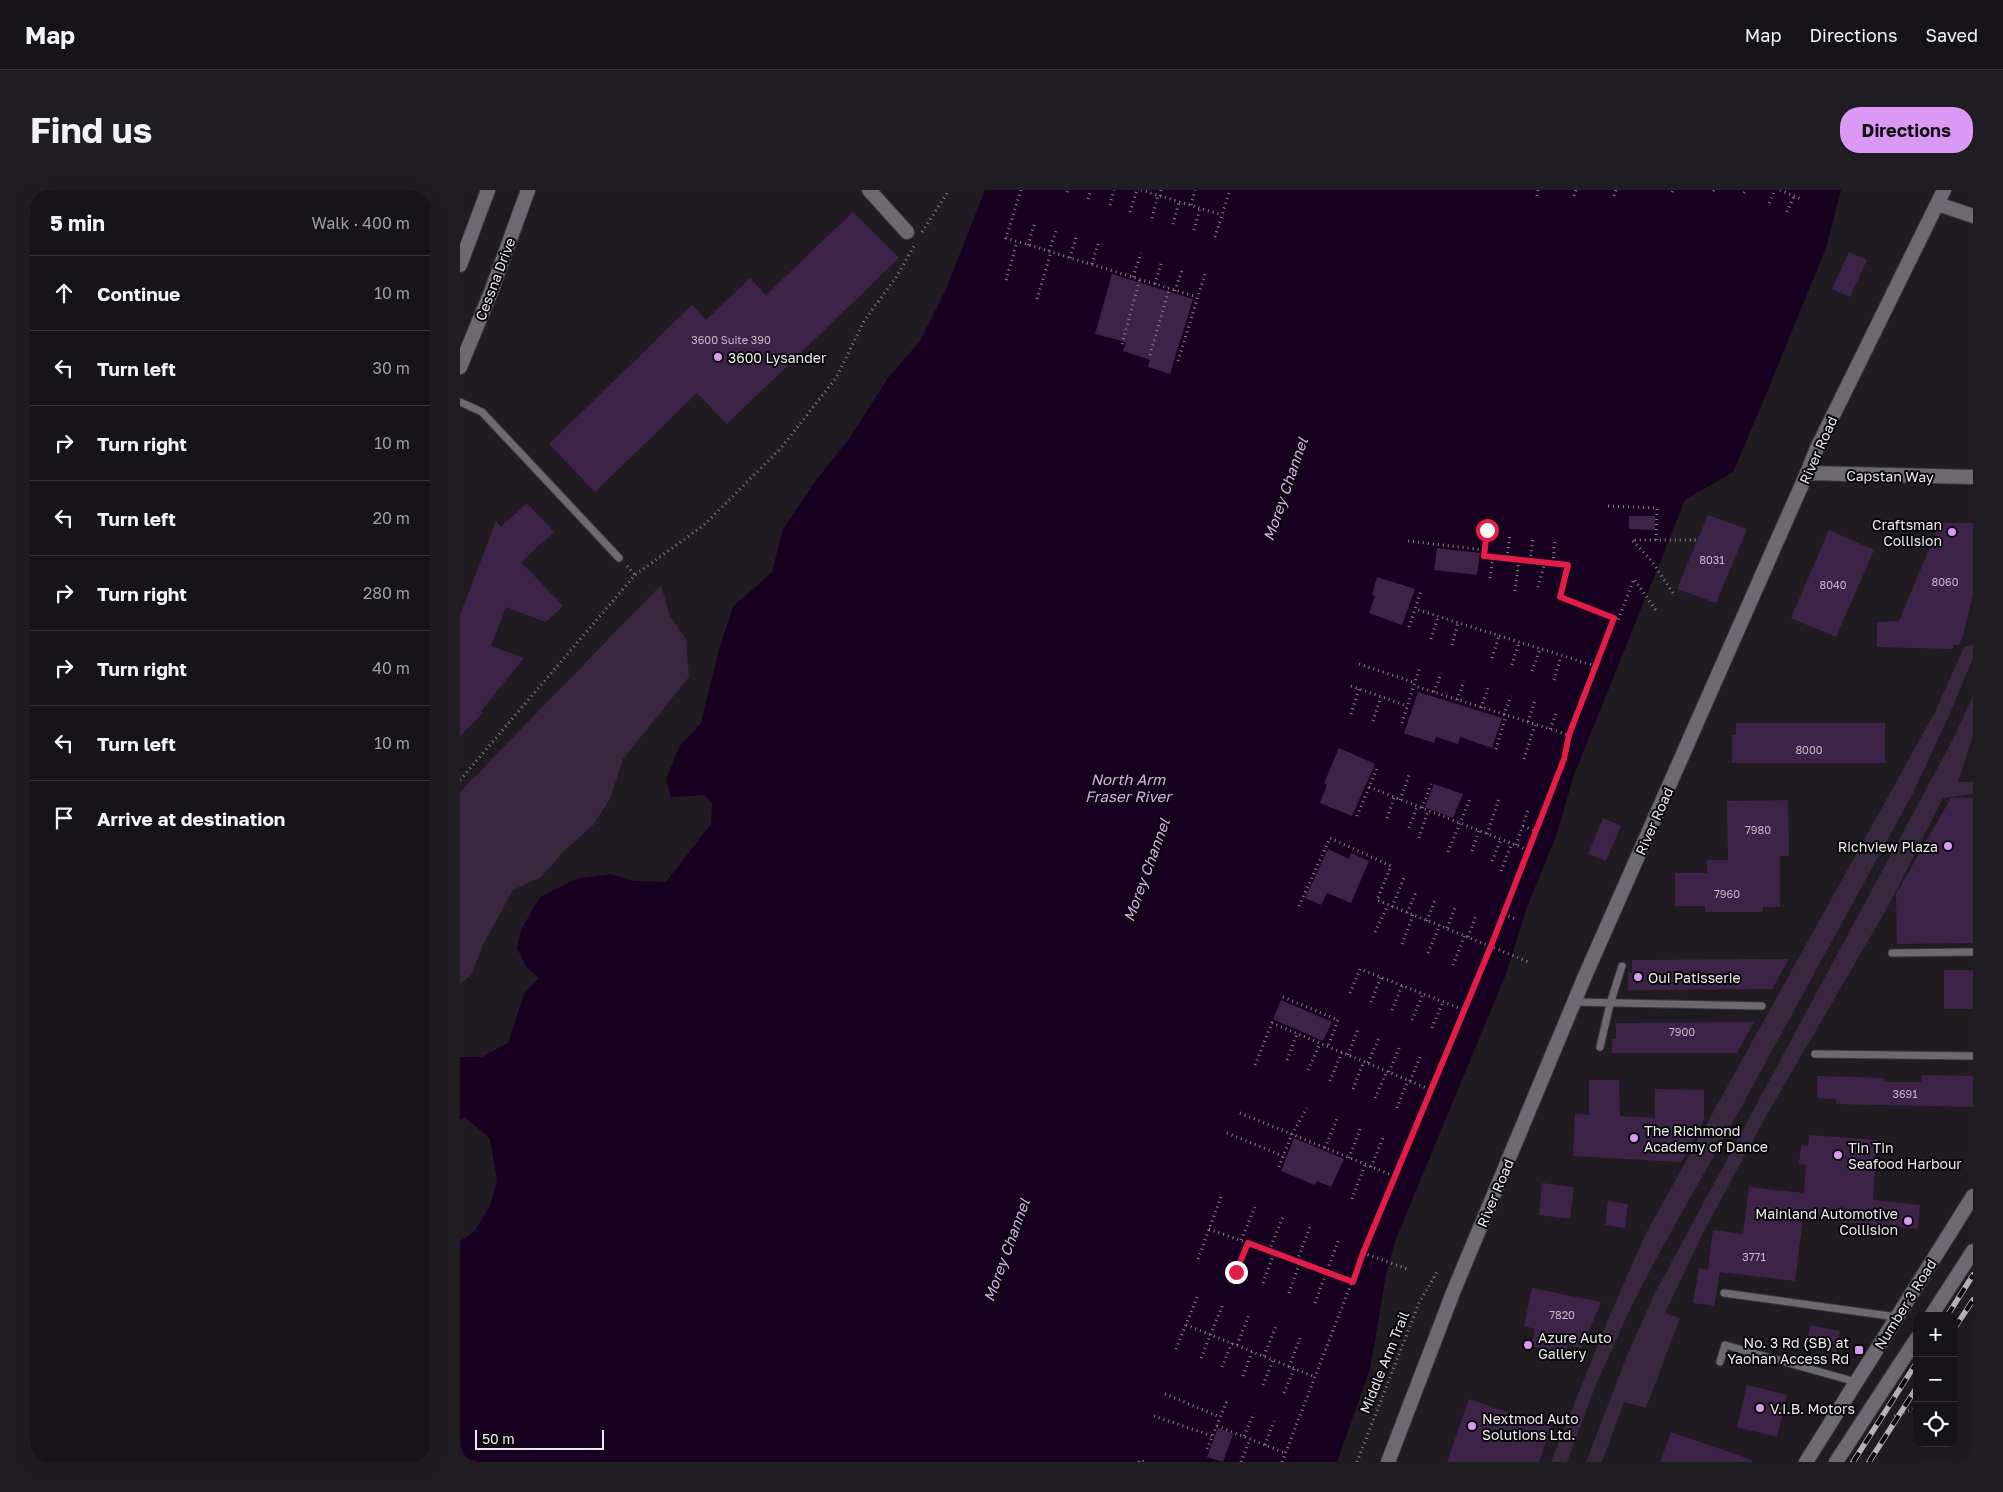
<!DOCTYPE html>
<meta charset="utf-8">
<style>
:root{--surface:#171419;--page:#201d22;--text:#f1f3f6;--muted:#9e9ea2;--line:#363338;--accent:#db99f5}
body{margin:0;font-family:"Golos Text",sans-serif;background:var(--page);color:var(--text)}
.controls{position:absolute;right:15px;bottom:15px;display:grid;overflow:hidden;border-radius:10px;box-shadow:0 5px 20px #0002}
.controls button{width:45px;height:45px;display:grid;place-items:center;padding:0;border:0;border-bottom:1px solid var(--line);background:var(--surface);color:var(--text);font:25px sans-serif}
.scale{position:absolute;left:15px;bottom:12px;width:129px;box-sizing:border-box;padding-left:5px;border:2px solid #ece9ed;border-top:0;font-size:14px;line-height:18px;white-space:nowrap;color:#ece9ed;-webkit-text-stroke:4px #080709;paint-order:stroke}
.stop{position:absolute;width:15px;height:15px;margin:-11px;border:4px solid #e11d48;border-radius:50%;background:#fff}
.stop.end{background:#e11d48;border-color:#fff;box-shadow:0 1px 5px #0008}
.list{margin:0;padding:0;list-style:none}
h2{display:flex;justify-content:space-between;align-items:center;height:65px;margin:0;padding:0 20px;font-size:21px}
h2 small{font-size:16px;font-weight:400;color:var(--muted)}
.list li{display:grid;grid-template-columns:32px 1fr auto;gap:15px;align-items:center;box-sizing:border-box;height:75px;padding:0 20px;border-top:1px solid var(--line)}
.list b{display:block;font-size:19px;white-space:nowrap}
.list em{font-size:16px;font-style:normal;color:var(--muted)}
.icon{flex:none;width:28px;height:28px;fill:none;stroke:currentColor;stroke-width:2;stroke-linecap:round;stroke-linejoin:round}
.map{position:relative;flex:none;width:1513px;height:1272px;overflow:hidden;border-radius:20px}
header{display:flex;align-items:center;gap:30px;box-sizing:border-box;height:70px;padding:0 25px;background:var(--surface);border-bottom:1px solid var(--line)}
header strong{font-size:24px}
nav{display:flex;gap:28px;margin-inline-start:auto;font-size:18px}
.intro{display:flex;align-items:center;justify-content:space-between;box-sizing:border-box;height:120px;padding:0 30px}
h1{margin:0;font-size:35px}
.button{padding:12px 22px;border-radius:20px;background:var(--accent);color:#111;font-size:18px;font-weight:700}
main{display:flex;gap:30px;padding:0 30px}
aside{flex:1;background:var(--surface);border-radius:20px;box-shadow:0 5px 20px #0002}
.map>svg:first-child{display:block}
.green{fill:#38273f}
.water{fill:#170020}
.building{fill:#3e2349}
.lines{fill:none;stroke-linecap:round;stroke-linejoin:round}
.service-casing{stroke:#3b383c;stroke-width:9}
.minor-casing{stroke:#3b383c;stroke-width:16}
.tertiary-casing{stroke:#3b383c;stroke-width:16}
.secondary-casing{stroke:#3b383c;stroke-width:16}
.path{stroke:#868388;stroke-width:3;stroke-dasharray:1 4;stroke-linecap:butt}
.service{stroke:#6d6970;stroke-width:7}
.minor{stroke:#6d6970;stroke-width:14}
.tertiary{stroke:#6d6970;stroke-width:14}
.secondary{stroke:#6d6970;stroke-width:14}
.rail-casing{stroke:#b5b1b6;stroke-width:5.5}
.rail{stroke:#080709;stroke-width:4;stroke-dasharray:11;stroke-linecap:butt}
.route{stroke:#e11d48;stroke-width:6}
.poi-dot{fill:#db99f5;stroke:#080709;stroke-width:2}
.labels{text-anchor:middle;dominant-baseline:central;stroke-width:4;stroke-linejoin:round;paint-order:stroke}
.number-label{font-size:11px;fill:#c0b8c4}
.street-label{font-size:14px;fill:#ece9ed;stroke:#080709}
.poi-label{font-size:14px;fill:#ece9ed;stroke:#080709;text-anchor:start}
.water-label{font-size:15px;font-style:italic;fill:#dbadef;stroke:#080709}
</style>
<header>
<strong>Map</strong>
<nav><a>Map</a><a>Directions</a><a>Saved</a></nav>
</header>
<div class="intro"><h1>Find us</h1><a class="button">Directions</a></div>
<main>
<aside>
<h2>5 min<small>Walk · 400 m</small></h2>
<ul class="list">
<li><svg class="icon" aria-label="ahead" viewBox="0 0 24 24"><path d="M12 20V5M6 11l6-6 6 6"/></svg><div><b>Continue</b></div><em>10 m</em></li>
<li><svg class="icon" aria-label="left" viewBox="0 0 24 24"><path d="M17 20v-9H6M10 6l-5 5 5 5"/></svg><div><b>Turn left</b></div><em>30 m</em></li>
<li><svg class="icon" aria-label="right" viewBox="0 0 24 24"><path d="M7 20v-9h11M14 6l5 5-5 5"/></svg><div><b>Turn right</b></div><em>10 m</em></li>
<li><svg class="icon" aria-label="left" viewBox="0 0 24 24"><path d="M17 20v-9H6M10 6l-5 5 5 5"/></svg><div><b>Turn left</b></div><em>20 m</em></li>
<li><svg class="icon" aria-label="right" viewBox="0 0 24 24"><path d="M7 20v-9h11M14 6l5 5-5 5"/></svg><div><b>Turn right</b></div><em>280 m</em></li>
<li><svg class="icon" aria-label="right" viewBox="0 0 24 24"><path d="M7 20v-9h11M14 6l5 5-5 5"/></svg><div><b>Turn right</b></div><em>40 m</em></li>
<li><svg class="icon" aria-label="left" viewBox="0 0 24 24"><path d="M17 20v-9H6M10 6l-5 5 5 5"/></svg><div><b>Turn left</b></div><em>10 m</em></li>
<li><svg class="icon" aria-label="arrive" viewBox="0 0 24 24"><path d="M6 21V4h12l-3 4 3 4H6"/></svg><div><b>Arrive at destination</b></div></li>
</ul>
</aside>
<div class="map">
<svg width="1513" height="1272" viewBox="0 0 1513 1272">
<rect width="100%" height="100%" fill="#1f1b21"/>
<!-- green -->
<g class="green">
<path d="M201 395 210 426 226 449 229 487 163 569 150 609 133 635 105 660 81 687 53 700 23 755 11 785 0 794V602Z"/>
<path d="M1513 454V468L1491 521 1453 603 1278 923 1203 1056 1171 1117 1135 1197 1107 1272H1091L1147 1132 1185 1045 1475 522 1504 457Z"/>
<path d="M1513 506V546L1498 592H1513V604L1483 608 1430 713 1305 928 1243 1043 1205 1123 1220 1128 1186 1218 1164 1212 1142 1272H1126L1168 1163 1195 1103 1492 551Z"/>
</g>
<!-- water -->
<path class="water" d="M525 0H1381L1366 58 1300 219 1273 282 1225 310 1114 585 1096 646 1067 717 1046 784 935 1051 926 1085 910 1179 877 1272H6L3 1267 0 1268V1051L14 1042 30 1016 37 991 30 949 5 927 0 930V867H22L48 853 64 804 79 788 66 777 57 758 61 740 80 707 116 689 151 684 174 691 206 692 251 634 252 613 244 605 211 607 206 589 219 557 241 533 259 459 273 417 312 382 323 339 357 289 389 249 428 188 460 151 486 99Z"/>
<!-- building -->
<g class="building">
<path d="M393 22 439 68 267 234 237 203 135 302 89 254 232 115 246 130 290 88 306 105Z"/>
<path d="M1389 62 1407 70 1390 107 1372 99Z"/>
<path d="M652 84 733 109 710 184 688 177 690 170 663 161 666 152 635 144Z"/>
<path d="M67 313 94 342 61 372 103 416 86 432 46 417 31 456 64 468 21 521 23 522 0 547V425L36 331 41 337Z"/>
<path d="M1248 325 1287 339 1256 413 1217 399Z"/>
<path d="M1169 326H1195V340L1169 339Z"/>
<path d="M1480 333H1513V405L1503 446 1499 455H1493V459L1417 457V432L1439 431Z"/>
<path d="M1369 340 1414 360 1376 447 1331 428Z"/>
<path d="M977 358 1020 363 1017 385 974 380Z"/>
<path d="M917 387 955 399 942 435 909 423 915 406 912 405Z"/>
<path d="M958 502 1042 528 1032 558 1000 547 998 554 976 547 974 553 944 543Z"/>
<path d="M1276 533H1425V573H1272V545H1276Z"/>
<path d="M879 558 915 574 892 626 860 613 867 595 864 593Z"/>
<path d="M974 594 1003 604 993 628 965 617Z"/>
<path d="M1491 608H1513V753L1437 754 1436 704Z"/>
<path d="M1328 610 1329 666H1320V717H1303V722H1245V716H1215V683H1247V670H1268L1267 611Z"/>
<path d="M1143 628 1161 636 1146 671 1128 664Z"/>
<path d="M868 659 889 669 891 663 909 671 891 713 867 703 861 715 845 708Z"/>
<path d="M1329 769 1312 799 1168 800V783H1172V770Z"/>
<rect x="1484" y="780" width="29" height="39"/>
<path d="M821 810 872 832 863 851 813 829Z"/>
<path d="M1294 832 1277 863H1152V849H1156V833Z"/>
<path d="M1462 885 1513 886V917L1376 914V909L1357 908V886L1424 888V892H1461Z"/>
<path d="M1129 890H1159L1160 926 1195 928V899L1244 900V930L1221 972 1113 966 1115 924 1129 925Z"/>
<path d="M1349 945 1417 950 1413 1010 1460 1015 1458 1039 1343 1028 1335 1091 1260 1082 1254 1116 1233 1113 1239 1078 1248 1080 1253 1040 1283 1044 1289 997 1344 1003 1346 975 1339 974 1341 955 1348 956Z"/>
<path d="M834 948 884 969 871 997 857 991 855 995 821 981Z"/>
<path d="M1082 993 1114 997 1110 1029 1079 1025Z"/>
<path d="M1148 1011 1168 1014 1165 1038 1145 1035Z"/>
<path d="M1072 1098 1141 1112 1122 1158 1108 1155 1105 1164 1071 1156 1075 1139 1064 1136Z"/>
<path d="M1350 1135 1380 1141 1376 1162 1346 1156Z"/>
<path d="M1287 1195 1327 1205 1317 1247 1277 1237Z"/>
<path d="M1009 1209 1091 1237 1079 1272H987Z"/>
<path d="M758 1238 773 1244 763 1272 747 1267Z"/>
<path d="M1211 1242 1292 1270V1272H1200Z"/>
</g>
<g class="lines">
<!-- service casing -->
<g class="service-casing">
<g id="service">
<path d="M0 212 22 222 159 368"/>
<path d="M1432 763 1513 762"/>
<path d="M1114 812 1302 816"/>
<path d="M1140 857 1150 814 1162 776"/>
<path d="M1355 864 1513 866"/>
<path d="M1264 1103 1437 1127"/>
<path d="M1260 1172 1265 1155 1396 1192"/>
</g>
</g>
<!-- minor casing -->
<g class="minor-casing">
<g id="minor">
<path d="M409 0 447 42"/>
<path d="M1478 14 1513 26"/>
<path d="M0 177 31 102 68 0"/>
<path d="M1347 283 1357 258 1484 0"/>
</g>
</g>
<!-- tertiary casing -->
<g class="tertiary-casing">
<path id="tertiary" d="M928 1272 994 1100 1125 786 1347 283 1513 287"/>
</g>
<!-- secondary casing -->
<g class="secondary-casing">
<g id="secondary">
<path d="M0 75 28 0"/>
<path d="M1471 1126 1513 1061"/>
<path d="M1346 1272 1513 1006"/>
<path d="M1376 1272 1457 1148"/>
</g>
</g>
<!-- path -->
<g class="path">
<path d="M561 0 546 48 737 107"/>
<path d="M681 0 762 25"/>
<path d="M1320 0 1343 10"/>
<path d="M1253 1 1254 0"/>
<path d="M607 2 608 0"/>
<path d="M1212 2 1213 0"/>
<path d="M1284 3 1286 0"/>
<path d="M700 6 701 0"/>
<path d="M1077 6 1078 0"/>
<path d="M1114 6 1116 0"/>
<path d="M1154 6 1156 0"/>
<path d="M628 9 631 0"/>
<path d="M1309 13 1315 0"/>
<path d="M650 15 654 0"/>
<path d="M731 15 735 0"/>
<path d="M670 22 677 0"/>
<path d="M1327 22 1334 6"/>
<path d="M692 28 698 5"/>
<path d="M713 34 719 12"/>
<path d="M734 40 740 18"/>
<path d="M462 42 489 0"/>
<path d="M755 47 770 0"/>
<path d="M568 55 575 32"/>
<path d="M589 61 597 38"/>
<path d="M610 68 617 44"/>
<path d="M632 74 639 51"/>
<path d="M673 87 681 63"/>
<path d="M546 90 557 52"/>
<path d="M695 94 702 70"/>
<path d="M715 101 723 77"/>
<path d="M577 109 591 62"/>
<path d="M662 154 680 89"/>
<path d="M690 165 709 99"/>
<path d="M718 171 745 84"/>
<path d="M1148 316 1197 318 1196 350"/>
<path d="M948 351 1025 360 1024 366 1108 375 1100 407 1154 428 1135 476 955 419"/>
<path d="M1025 360 1027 340"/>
<path d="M1047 368 1050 344"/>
<path d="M1070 371 1073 348"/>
<path d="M1093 373 1095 350"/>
<path d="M167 376 175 385"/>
<path d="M1030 388 1033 367"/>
<path d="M1078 397 1085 372"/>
<path d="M1055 401 1059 370"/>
<path d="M1213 403 1191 370 1172 350H1238"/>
<path d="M1154 428 1158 430 1174 389 1197 422"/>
<path d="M949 437 961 401"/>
<path d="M971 449 978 427"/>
<path d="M992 455 998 433"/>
<path d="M1032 468 1039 446"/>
<path d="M899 474 956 493"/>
<path d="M1052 475 1059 452"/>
<path d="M1072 481 1080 459"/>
<path d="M1094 490 1101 466"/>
<path d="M891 496 947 516"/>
<path d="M974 502 981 483"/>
<path d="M997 510 1004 491"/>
<path d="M1021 518 1028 498"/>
<path d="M891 524 899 499"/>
<path d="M1044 525 1051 506"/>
<path d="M913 531 921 507"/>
<path d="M1068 532 1075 510"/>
<path d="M942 533 960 476"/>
<path d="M1090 539 1097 521"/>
<path d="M1109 545 1135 476"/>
<path d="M1036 559 1046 526"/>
<path d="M1064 569 1075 535"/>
<path d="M0 590 175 385 244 335 321 258 376 188 404 131 437 86 454 56"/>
<path d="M909 597 1068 660"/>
<path d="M940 610 949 585"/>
<path d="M962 618 971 594"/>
<path d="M897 626 918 576"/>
<path d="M927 628 934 608"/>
<path d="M1063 636 1075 641"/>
<path d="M949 638 957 617"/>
<path d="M1027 644 1039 609"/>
<path d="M959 648 968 621"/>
<path d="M1056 655 1068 620"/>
<path d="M1012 661 1019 641"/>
<path d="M988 662 1010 609"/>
<path d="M1032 671 1041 649"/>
<path d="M1041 681 1052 653"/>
<path d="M839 716 870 648 931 676 917 710 1071 773"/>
<path d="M932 717 945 685"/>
<path d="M947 723 956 702"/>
<path d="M1044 724 1057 730"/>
<path d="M967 731 975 710"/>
<path d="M987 738 995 718"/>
<path d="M915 742 928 715"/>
<path d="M1008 747 1016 726"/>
<path d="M942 754 953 725"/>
<path d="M968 763 980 735"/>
<path d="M993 775 1005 745"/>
<path d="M890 803 900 779 1004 820"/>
<path d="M823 807 878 830 868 856"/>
<path d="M911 812 921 787"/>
<path d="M932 820 942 796"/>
<path d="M952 830 963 804"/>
<path d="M972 838 983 812"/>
<path d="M888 865 898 839"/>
<path d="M827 870 837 844"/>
<path d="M908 873 919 848"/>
<path d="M795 875 812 833 971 900"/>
<path d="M848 880 860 854"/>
<path d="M929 882 940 856"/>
<path d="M870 891 882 862"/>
<path d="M950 891 961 865"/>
<path d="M893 899 904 871"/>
<path d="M915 908 927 881"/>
<path d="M937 918 948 890"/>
<path d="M780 923 934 986"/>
<path d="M767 943 823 966"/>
<path d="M865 958 877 929"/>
<path d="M889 968 900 939"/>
<path d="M819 977 832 944 847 918"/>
<path d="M911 977 923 948"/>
<path d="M892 1009 905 975"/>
<path d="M749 1039 893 1092"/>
<path d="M781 1050 795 1017"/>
<path d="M809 1061 823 1027"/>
<path d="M903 1063 950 1080"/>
<path d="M738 1069 762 1004"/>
<path d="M837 1071 850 1037"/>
<path d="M776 1082 788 1053"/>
<path d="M803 1093 814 1063"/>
<path d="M829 1103 840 1072"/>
<path d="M855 1113 879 1049"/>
<path d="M726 1135 855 1187"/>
<path d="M777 1155 789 1125"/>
<path d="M716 1159 738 1105"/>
<path d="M804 1166 816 1136"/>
<path d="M741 1168 763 1114"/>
<path d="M762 1177 772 1153"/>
<path d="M829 1177 841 1146"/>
<path d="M783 1186 792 1162"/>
<path d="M803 1195 813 1170"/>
<path d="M824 1203 834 1179"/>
<path d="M705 1204 760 1227"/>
<path d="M694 1226 752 1246"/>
<path d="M1434 1226 1457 1218"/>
<path d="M757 1236 825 1263"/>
<path d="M784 1246 794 1223"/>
<path d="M805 1255 814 1231"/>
<path d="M747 1259 767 1211"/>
<path d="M679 1272 680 1270 685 1272"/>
<path d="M781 1272 790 1249"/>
<path d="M822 1272 903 1063 1031 756 1105 569 1109 545 955 496"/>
<path d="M897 1272 959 1113 977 1082"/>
</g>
<!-- service -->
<use href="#service" class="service"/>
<!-- minor -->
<use href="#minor" class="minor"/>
<!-- tertiary -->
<use href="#tertiary" class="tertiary"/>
<!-- secondary -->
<use href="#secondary" class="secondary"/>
<!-- rail casing -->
<g class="rail-casing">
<g id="rail">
<path d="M1487 1126 1513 1085"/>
<path d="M1494 1139 1513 1110"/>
<path d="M1393 1272 1457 1172"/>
<path d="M1409 1272 1457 1197"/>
</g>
</g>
<!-- rail -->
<use href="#rail" class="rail"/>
</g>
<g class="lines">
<!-- route -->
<path class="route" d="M776 1082 788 1053 893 1092 903 1063 1031 756 1104 569 1109 545 1154 428 1100 407 1108 375 1024 366 1027 340"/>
</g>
<!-- markers -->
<g class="poi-dot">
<circle cx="258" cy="167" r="5"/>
<circle cx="1492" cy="342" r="5"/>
<circle cx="1488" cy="656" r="5"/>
<circle cx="1178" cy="787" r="5"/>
<circle cx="1174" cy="948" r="5"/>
<circle cx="1378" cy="965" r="5"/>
<circle cx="1448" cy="1031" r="5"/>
<circle cx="1068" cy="1155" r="5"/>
<rect x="1394" y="1155" width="10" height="10" rx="2.5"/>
<circle cx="1300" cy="1218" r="5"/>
<circle cx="1012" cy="1236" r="5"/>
</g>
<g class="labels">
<!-- number labels -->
<g class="number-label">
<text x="271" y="149">3600 Suite 390</text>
<text x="1252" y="369">8031</text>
<text x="1485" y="391">8060</text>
<text x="1373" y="394">8040</text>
<text x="1349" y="559">8000</text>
<text x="1298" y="639">7980</text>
<text x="1267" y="703">7960</text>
<text x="1222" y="841">7900</text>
<text x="1445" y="903">3691</text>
<text x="1294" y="1066">3771</text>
<text x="1102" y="1124">7820</text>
</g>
<!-- street labels -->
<g class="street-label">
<text transform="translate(35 89) rotate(-69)">Cessna Drive</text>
<text transform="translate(1358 260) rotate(-66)">River Road</text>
<text transform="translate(1430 286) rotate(1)">Capstan Way</text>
<text transform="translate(1194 631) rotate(-66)">River Road</text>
<text transform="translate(1035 1003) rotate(-67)">River Road</text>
<text transform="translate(1445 1114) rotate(-58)">Number 3 Road</text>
<text transform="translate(924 1172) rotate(-68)">Middle Arm Trail</text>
</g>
<!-- poi labels -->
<g class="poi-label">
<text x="268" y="167">3600 Lysander</text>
<text x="1482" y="334" text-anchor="end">Craftsman<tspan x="1482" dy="16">Collision</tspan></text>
<text x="1478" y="656" text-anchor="end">Richview Plaza</text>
<text x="1188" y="787">Oui Patisserie</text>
<text x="1184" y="940">The Richmond<tspan x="1184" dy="16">Academy of Dance</tspan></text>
<text x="1388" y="957">Tin Tin<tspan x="1388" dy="16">Seafood Harbour</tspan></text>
<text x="1438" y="1023" text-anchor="end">Mainland Automotive<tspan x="1438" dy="16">Collision</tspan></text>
<text x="1078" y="1147">Azure Auto<tspan x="1078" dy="16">Gallery</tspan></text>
<text x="1389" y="1152" text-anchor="end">No. 3 Rd (SB) at<tspan x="1389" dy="16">Yaohan Access Rd</tspan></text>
<text x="1310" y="1218">V.I.B. Motors</text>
<text x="1022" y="1228">Nextmod Auto<tspan x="1022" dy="16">Solutions Ltd.</tspan></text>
</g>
<!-- water labels -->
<g class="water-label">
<text transform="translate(825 299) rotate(-71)">Morey Channel</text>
<text x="668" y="589">North Arm<tspan x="668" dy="17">Fraser River</tspan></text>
<text transform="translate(686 680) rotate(-70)">Morey Channel</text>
<text transform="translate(546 1060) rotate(-70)">Morey Channel</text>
</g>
</g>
</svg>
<div class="controls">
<button>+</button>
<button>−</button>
<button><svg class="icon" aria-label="locate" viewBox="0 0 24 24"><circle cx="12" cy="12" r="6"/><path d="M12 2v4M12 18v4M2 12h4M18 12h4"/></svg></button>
</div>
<div class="scale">50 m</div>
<div class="stop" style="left:1027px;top:340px"></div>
<div class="stop end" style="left:776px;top:1082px"></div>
</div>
</main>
